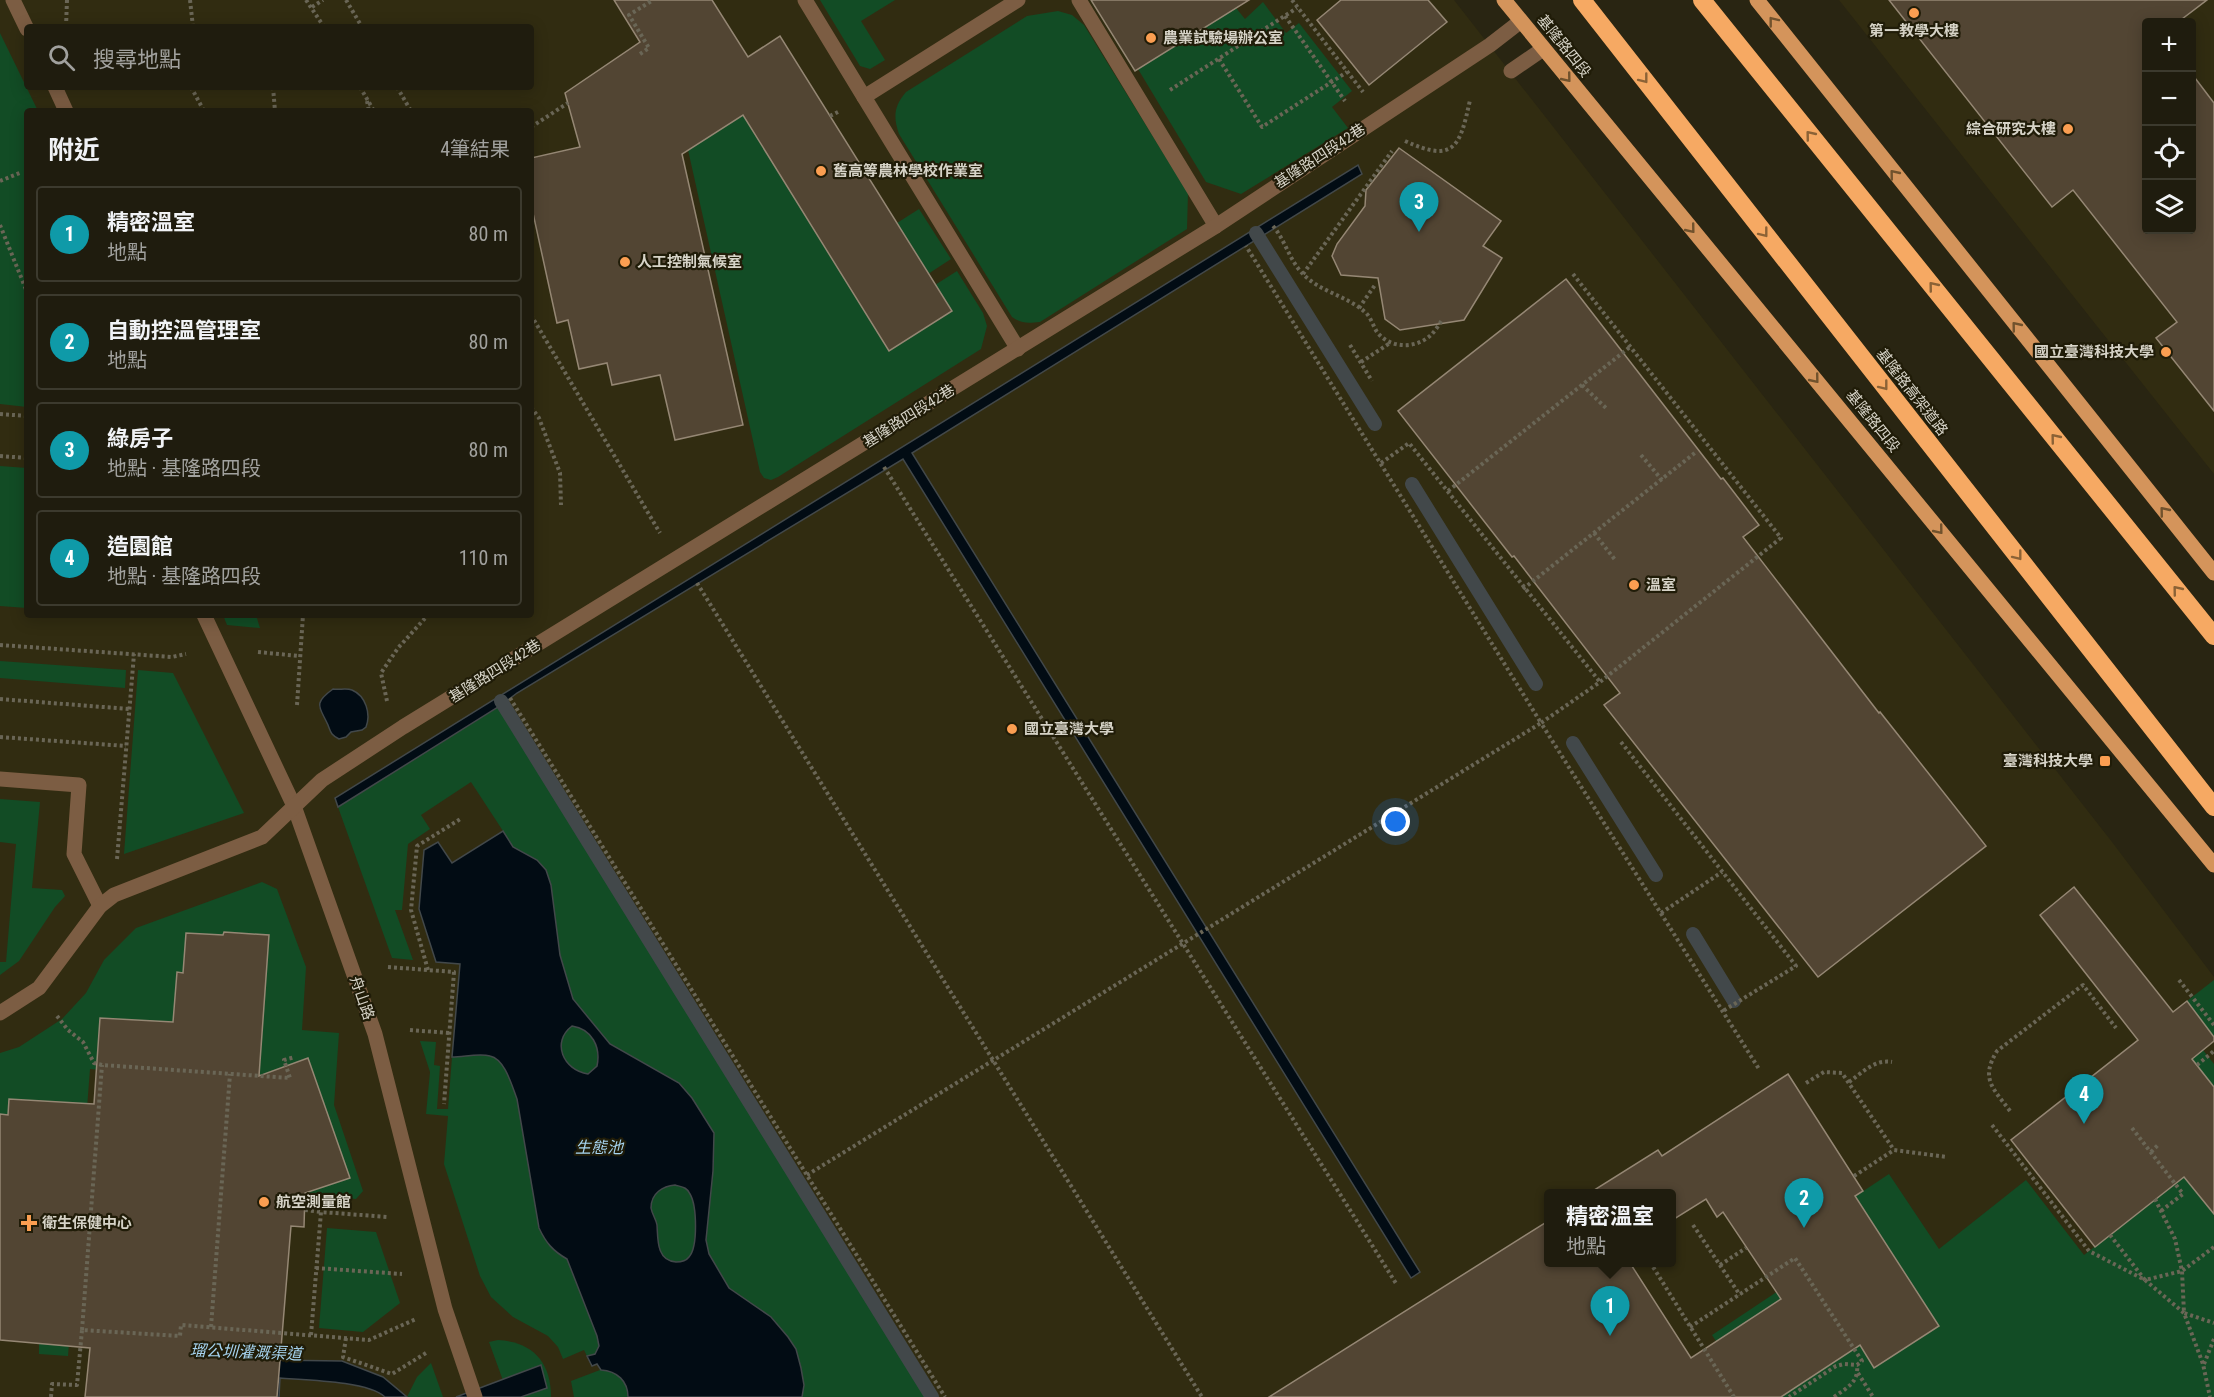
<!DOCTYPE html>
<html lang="zh-TW">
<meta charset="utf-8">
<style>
:root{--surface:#1f1c0e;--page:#2c291c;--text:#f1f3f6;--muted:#a1a19e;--line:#3c3a2e;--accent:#fb9e51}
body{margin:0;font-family:"Roboto Condensed","Noto Sans TC",sans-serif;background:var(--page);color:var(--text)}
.controls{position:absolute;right:18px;top:18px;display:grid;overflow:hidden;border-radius:6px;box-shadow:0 3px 15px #0003}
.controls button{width:54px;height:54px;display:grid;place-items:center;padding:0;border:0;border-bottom:2px solid var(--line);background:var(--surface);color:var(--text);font:30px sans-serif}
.you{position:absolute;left:1396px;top:822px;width:21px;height:21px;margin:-15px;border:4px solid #fff;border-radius:50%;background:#1a73e8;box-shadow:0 0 0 9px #1a73e833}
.badge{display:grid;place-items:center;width:39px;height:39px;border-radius:50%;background:var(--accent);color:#fff;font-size:20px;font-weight:700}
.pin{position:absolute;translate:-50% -50px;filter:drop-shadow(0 2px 3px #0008)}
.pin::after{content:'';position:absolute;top:32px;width:21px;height:18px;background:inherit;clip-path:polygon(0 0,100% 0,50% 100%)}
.popup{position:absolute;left:1544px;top:1189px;width:132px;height:78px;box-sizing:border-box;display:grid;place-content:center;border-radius:6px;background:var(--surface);filter:drop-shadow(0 2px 4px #0005);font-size:20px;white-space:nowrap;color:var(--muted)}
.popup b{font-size:22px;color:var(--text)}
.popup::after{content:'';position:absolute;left:50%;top:100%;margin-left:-12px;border:12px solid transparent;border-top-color:var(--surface)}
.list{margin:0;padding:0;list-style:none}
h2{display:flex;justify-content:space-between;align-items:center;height:78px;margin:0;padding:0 24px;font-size:26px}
h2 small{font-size:20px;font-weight:400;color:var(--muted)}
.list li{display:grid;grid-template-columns:39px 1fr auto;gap:18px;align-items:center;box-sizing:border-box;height:96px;margin:0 12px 12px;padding:0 12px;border:2px solid var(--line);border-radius:6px}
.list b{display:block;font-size:22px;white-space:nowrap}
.list p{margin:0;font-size:20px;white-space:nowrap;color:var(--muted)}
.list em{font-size:20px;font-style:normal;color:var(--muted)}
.icon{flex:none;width:33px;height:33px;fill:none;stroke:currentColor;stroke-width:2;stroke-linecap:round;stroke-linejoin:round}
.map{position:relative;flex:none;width:2214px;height:1397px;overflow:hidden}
.search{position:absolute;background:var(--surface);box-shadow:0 3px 15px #0003;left:24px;top:24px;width:510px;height:66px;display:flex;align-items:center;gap:15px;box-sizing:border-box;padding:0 21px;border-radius:6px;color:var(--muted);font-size:22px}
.panel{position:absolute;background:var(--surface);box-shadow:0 3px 15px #0003;left:24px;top:108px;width:510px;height:510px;border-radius:6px}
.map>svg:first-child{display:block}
.built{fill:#312c11;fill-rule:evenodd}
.green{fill:#124c25}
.water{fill:#020c14;stroke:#42484a;stroke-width:1.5;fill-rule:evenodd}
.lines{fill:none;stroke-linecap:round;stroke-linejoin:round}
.stream{stroke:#42484a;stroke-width:14}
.building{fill:#524533;stroke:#958774;stroke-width:1.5}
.path{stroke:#6a6656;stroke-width:4;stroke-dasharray:3 3;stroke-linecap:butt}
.minor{stroke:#7c5d43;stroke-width:15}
.major{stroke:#d4945b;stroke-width:15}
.highway{stroke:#f6a963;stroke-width:18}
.oneway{stroke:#71522d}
.oneway2{stroke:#8b6236}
.poi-dot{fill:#fb9e51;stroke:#201c08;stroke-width:2}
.labels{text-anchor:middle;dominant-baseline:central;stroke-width:4.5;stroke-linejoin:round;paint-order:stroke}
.poi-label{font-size:15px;font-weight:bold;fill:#d6d3c7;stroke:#201c08;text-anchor:start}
.street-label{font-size:15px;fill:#d6d3c7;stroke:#201c08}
.water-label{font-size:16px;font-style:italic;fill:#a6d4f0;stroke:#201c08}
</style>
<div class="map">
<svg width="2214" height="1397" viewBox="0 0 2214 1397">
<rect width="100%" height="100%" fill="#292512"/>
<!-- built -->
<g class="built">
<path d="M0 0H1454L2112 842 2214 977V1397H0ZM27 27H531V87H27ZM27 111H531V615H27ZM1548 1194H1672V1262H1548Z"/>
<path d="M1839 0H2214V474ZM2146 22H2192V230H2146Z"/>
</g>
<!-- green -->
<g class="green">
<path d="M820 0H895L861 21 885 60 870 69 860 66Z"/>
<path d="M1263 2 1286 33 1299 23 1352 91 1332 107 1348 128 1241 194 1206 182 1138 69 1236 8 1245 19Z"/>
<path d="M1058 11 1072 15 1084 25 1188 193 1187 229 1040 322C1028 323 1022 324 1012 317L899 134C893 117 894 106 906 92L1027 16Z"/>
<path d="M0 33 38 111H27V407L0 404Z"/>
<path d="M743 115 889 350 935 285 957 271 983 313 987 326 981 349 778 477 771 480 764 478 760 472 682 123 716 116 723 128Z"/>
<path d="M919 209 951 259 928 274 897 223Z"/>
<path d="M0 466 27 468V608L0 606Z"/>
<path d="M223 615H256L260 628 227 625Z"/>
<path d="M0 661 126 670 125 688 0 678Z"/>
<path d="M138 670 173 673 244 813 124 854Z"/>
<path d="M505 703 935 1397H574L571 1381 600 1370 594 1354 587 1356 584 1350 563 1359 558 1347 548 1336 513 1317 491 1297 480 1276 444 1164 448 1116 426 1114 430 1072 420 1041 436 1042 434 1065 440 1066 437 1109H448L452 1057 503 831 471 782 421 815 430 829 408 844 402 910H395L413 960 392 958 338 807Z"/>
<path d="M0 799 40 802 32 888 62 890 65 896 55 907 19 961 0 975V962H6L16 844 0 842Z"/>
<path d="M262 882 277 889 306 967 302 1030 339 1033 334 1105 363 1191 356 1199 294 1193 113 1071 90 1069 68 1356 39 1354V1344H46L45 1101 10 1099 8 1115 0 1114V1053L19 1047 62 1019 86 993 104 960 136 928Z"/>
<path d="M2214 980V1037L2187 1001Z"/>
<path d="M2203 1050 2214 1064V1087L2192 1059Z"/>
<path d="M2141 1121 2214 1214V1397H1752L1712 1335 1805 1273 1791 1239 1889 1174 1939 1249 2026 1180 2084 1255 2166 1191Z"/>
<path d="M327 1228 376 1232 400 1303 363 1332 319 1328Z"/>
<path d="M498 1340C533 1342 551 1362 551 1397H509L489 1342Z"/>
<path d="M431 1363 443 1397H407L417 1377Z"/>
</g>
<!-- water -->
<g class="water">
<path d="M1358 165 1362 174 912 453 1420 1272 1411 1278 903 459 517 693 503 704 338 807 335 798Z"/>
<path d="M333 689C339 690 347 688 352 690 366 696 371 714 366 727L362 730 351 732 346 737 339 739C331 735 331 733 328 725 320 707 312 704 333 689Z"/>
<path d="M503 831 513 847 537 860 546 870 551 885 560 955 573 999 610 1044 679 1083 692 1098 714 1133 713 1171 706 1240 709 1254 729 1288 771 1317 788 1337 796 1349 801 1368 804 1385 802 1397H628C628 1381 617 1371 601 1370L597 1364 592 1366 587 1356 595 1354 599 1346 597 1336 567 1259C553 1251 546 1243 539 1228L517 1099C512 1086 505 1059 490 1056 479 1053 464 1057 452 1057L460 964 436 962 419 909 424 850 438 842 452 863ZM572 1026C592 1029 601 1047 597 1066L588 1074C563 1070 551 1042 572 1026ZM675 1185C682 1187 687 1187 690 1194 697 1206 698 1247 689 1257 686 1261 680 1262 676 1262 656 1261 658 1238 657 1225 656 1219 652 1214 651 1208 651 1193 663 1186 675 1185Z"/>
<path d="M134 1358 342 1361 383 1377 407 1397H385C368 1381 305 1380 280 1378L279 1397H252Z"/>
<path d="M541 1365 547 1388 521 1397H456Z"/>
</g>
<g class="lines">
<!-- stream -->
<g class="stream">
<path d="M1256 233 1375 424"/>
<path d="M1412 484 1536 684"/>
<path d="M501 701 932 1397"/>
<path d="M1573 743 1656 875"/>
<path d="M1693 934 1734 1001"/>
</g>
</g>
<!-- building -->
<g class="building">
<path d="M614 0H712L748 57 780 36 952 311 889 351 743 115 682 154 743 425 675 440 660 375 612 385 607 363 579 369 568 320 557 323 531 204V158L580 147 565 93 640 42Z"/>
<path d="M1091 0H1249L1135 71Z"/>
<path d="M1341 0H1428L1447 22 1369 85 1317 20Z"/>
<path d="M1889 0H2207L2178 22H2146V230H2192V74L2214 103V411L2156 338 2177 322 2073 190 2052 207Z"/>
<path d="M1399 148 1501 221 1483 246 1502 258 1464 320 1400 330 1385 319 1378 278 1341 275 1332 256 1337 244 1365 206 1366 190Z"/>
<path d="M1566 279 1721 479 1723 478 1759 525 1743 537 1879 713 1880 712 1986 846 1818 977 1604 705 1620 693 1514 556 1512 557 1398 411Z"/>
<path d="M2074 887 2173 1012 2187 1001 2214 1037V1041L2192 1059 2214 1087V1214L2184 1177 2095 1247 2011 1140 2138 1040 2040 915Z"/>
<path d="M224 932 269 935 259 1076 308 1058 350 1178 305 1193 304 1227 291 1226 277 1397H85L90 1348 0 1340V1114L8 1115 9 1099 94 1104 100 1018 173 1022 177 972 183 973 186 933 223 935Z"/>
<path d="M1788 1074 1863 1191 1855 1196 1939 1326 1874 1368 1860 1345 1781 1397H1269L1548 1221V1263H1630L1691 1358 1781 1299 1723 1212 1717 1217 1706 1199 1671 1221V1194L1591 1192 1658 1150 1662 1156Z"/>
</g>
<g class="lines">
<!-- path -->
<g class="path">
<path d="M190 0 193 27"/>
<path d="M306 0 324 27"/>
<path d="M346 0 362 27"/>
<path d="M1292 0 1363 92"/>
<path d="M312 7 323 0"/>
<path d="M1285 16 1345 101"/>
<path d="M66 27 67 0"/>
<path d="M640 54 649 48 629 15 653 0"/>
<path d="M1219 59 1262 127 1347 72"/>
<path d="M191 87 204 111"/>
<path d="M273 87 275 111"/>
<path d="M360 87 374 111"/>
<path d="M397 87 411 111"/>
<path d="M1170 90 1297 8"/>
<path d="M367 101 369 111"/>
<path d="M830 116 838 112"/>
<path d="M531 127 568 103"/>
<path d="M1405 141C1455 164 1460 146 1470 100"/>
<path d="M0 181 22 172"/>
<path d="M0 225 27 292"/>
<path d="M1273 226C1285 240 1289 259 1302 273 1318 291 1347 296 1365 312 1371 317 1373 326 1377 332 1390 349 1416 349 1431 335 1435 331 1439 325 1442 320"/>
<path d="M1303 274 1392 151"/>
<path d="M1573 274 1781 538 1600 682 1541 723 1759 1069"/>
<path d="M1359 308 1375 285"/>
<path d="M531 315 660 533"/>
<path d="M1350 345 1372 381"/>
<path d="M1361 362 1390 343"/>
<path d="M1582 385 1606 408"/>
<path d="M531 407 539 418 560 473 561 505"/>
<path d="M0 414 27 416"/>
<path d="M1641 455 1662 480"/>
<path d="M0 456 27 458"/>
<path d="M1381 463 1409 443 1600 682"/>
<path d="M884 467 1397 1285"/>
<path d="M1448 491 1630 347"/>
<path d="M1594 533 1616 561"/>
<path d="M531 534V547"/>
<path d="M697 583 1202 1397"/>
<path d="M1523 589 1696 452"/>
<path d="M0 645 172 657 186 654"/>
<path d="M258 652 299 656"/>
<path d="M510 698 945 1397"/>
<path d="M0 699 129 709"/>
<path d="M387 701 381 673 398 648 428 615"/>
<path d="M297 705 303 615"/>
<path d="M0 737 126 746"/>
<path d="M1621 742 1796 966 1723 1011"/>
<path d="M117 859 134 654"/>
<path d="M1661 913 1722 872"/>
<path d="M388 967 454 972 444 1104"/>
<path d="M428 970 411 910 417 846 462 818"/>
<path d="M2179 980 2214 1025"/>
<path d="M57 1016 68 1030 83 1042 94 1063 102 1065 290 1078 284 1060 295 1057"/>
<path d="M410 1030 449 1033"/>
<path d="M2197 1065 2214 1051"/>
<path d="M1849 1082C1863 1072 1875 1059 1892 1062"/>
<path d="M1806 1083 1824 1072 1842 1073 1894 1150"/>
<path d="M2010 1111C1993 1088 1980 1079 1997 1051L2083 985 2116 1028"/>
<path d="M1992 1125 2089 1251 2145 1280 2184 1313 2203 1364 2210 1397"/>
<path d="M2132 1128 2183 1194 2161 1211"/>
<path d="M2151 1152 2159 1144"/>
<path d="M807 1175 1541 723 1246 246"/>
<path d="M1854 1176 1894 1150 1947 1157"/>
<path d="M2155 1199 2175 1239 2182 1271 2184 1313 2214 1323"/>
<path d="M305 1210 321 1212"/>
<path d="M1693 1225 1740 1295"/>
<path d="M2110 1235 2145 1280 2182 1271 2214 1247"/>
<path d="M1650 1262 1734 1397"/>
<path d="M1720 1265 1746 1248"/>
<path d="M316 1268 402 1274"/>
<path d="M211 1327 230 1074"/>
<path d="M1690 1327 1795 1258 1862 1361 1857 1365 1844 1364 1836 1366 1789 1397"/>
<path d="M82 1330 102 1065"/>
<path d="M311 1335 321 1212 388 1217"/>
<path d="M346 1338 343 1357 392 1374 426 1353"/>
<path d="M2204 1364 2214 1339"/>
<path d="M1858 1373 1873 1397"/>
<path d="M51 1397 52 1384 77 1385 82 1330 180 1336 181 1325 369 1340 416 1319"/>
<path d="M1834 1397C1846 1388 1859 1383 1857 1365"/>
</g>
<!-- minor -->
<g class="minor">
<path d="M13 0 27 29"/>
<path d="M805 0 864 97"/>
<path d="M1018 0 864 97 1018 349"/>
<path d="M1079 0 1216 226"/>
<path d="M1511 71 1543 49"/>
<path d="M55 87 66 111"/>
<path d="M204 615 294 806 375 1034 445 1309 475 1397"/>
<path d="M0 779 79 785 74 854 100 906"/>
<path d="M0 1013 39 988 100 906 114 895 262 837 322 780 403 727 1216 226 1490 45 1521 21"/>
</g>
<!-- major -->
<g class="major">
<path d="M1504 0 2214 865"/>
<path d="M1757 0 2214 573"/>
</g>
<!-- highway -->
<g class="highway">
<path d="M1582 0 2214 807"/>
<path d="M1702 0 2214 636"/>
</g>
</g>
<!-- one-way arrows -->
<defs><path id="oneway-chevron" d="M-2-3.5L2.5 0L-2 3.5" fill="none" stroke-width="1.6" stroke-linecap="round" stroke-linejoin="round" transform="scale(1.5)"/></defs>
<g class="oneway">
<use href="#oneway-chevron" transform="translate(1773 21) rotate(-128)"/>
<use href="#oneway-chevron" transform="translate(1567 78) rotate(51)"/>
<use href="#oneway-chevron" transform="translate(1894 174) rotate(-129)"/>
<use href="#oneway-chevron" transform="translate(1691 229) rotate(51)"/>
<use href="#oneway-chevron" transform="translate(2016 326) rotate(-129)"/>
<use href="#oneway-chevron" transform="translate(1815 379) rotate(51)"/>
<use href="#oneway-chevron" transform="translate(2164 511) rotate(-129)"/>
<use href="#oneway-chevron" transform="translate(1939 530) rotate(51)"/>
</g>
<g class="oneway2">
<use href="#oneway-chevron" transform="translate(1644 79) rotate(52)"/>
<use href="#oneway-chevron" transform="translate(1810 135) rotate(-129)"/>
<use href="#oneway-chevron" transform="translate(1764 233) rotate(52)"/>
<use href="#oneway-chevron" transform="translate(1933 286) rotate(-129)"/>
<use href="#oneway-chevron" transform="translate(1884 386) rotate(52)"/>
<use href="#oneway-chevron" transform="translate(2055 438) rotate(-129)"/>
<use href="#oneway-chevron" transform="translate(2018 556) rotate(52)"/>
<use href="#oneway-chevron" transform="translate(2177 590) rotate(-129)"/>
</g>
<!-- markers -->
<g class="poi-dot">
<circle cx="1914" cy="13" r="6"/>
<circle cx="1151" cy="38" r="6"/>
<circle cx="2068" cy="129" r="6"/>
<circle cx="821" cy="171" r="6"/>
<circle cx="625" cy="262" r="6"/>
<circle cx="2166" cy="352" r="6"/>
<circle cx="1634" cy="585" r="6"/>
<circle cx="1012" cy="729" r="6"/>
<rect x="2099" y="755" width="12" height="12" rx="3"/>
<circle cx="264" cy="1202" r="6"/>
<path d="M26 1214h6v6h6v6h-6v6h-6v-6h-6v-6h6z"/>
</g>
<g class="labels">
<!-- poi labels -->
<g class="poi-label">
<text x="1914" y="31" text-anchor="middle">第一教學大樓</text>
<text x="1163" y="38">農業試驗場辦公室</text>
<text x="2056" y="129" text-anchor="end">綜合研究大樓</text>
<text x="833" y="171">舊高等農林學校作業室</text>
<text x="637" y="262">人工控制氣候室</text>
<text x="2154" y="352" text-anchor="end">國立臺灣科技大學</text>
<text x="1646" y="585">溫室</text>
<text x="1024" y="729">國立臺灣大學</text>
<text x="2093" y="761" text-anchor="end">臺灣科技大學</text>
<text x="276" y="1202">航空測量館</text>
<text x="42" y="1223">衛生保健中心</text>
</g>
<!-- street labels -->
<g class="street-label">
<text transform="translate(1564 46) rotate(51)">基隆路四段</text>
<text transform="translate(1320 156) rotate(-33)">基隆路四段42巷</text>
<text transform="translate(1912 392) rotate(52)">基隆路高架道路</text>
<text transform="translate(909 416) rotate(-32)">基隆路四段42巷</text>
<text transform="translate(1873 421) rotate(51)">基隆路四段</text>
<text transform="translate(495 671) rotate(-32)">基隆路四段42巷</text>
<text transform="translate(362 998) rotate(71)">舟山路</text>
</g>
<!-- water labels -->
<g class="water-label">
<text x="599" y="1147">生態池</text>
<text transform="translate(246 1352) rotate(2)">瑠公圳灌溉渠道</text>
</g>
</g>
</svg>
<div class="controls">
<button>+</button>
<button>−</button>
<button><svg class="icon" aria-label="locate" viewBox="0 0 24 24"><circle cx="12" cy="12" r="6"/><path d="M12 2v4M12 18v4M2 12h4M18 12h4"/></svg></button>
<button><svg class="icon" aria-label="layers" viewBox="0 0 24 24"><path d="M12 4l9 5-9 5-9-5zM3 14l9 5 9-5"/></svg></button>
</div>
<div class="you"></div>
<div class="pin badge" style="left:1610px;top:1336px;background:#0f9aa8">1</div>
<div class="popup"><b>精密溫室</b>地點</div>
<div class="pin badge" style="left:1804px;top:1228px;background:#0f9aa8">2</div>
<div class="pin badge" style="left:1419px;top:232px;background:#0f9aa8">3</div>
<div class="pin badge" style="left:2084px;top:1124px;background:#0f9aa8">4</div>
<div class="search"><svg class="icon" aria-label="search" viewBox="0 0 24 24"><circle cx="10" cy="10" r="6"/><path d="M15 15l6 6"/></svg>搜尋地點</div>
<section class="panel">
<h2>附近<small>4筆結果</small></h2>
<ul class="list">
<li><span class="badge" style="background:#0f9aa8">1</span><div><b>精密溫室</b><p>地點</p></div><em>80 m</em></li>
<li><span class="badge" style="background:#0f9aa8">2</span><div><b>自動控溫管理室</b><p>地點</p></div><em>80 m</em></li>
<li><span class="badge" style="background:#0f9aa8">3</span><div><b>綠房子</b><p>地點 · 基隆路四段</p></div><em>80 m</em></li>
<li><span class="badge" style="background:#0f9aa8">4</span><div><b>造園館</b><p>地點 · 基隆路四段</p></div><em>110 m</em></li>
</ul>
</section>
</div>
